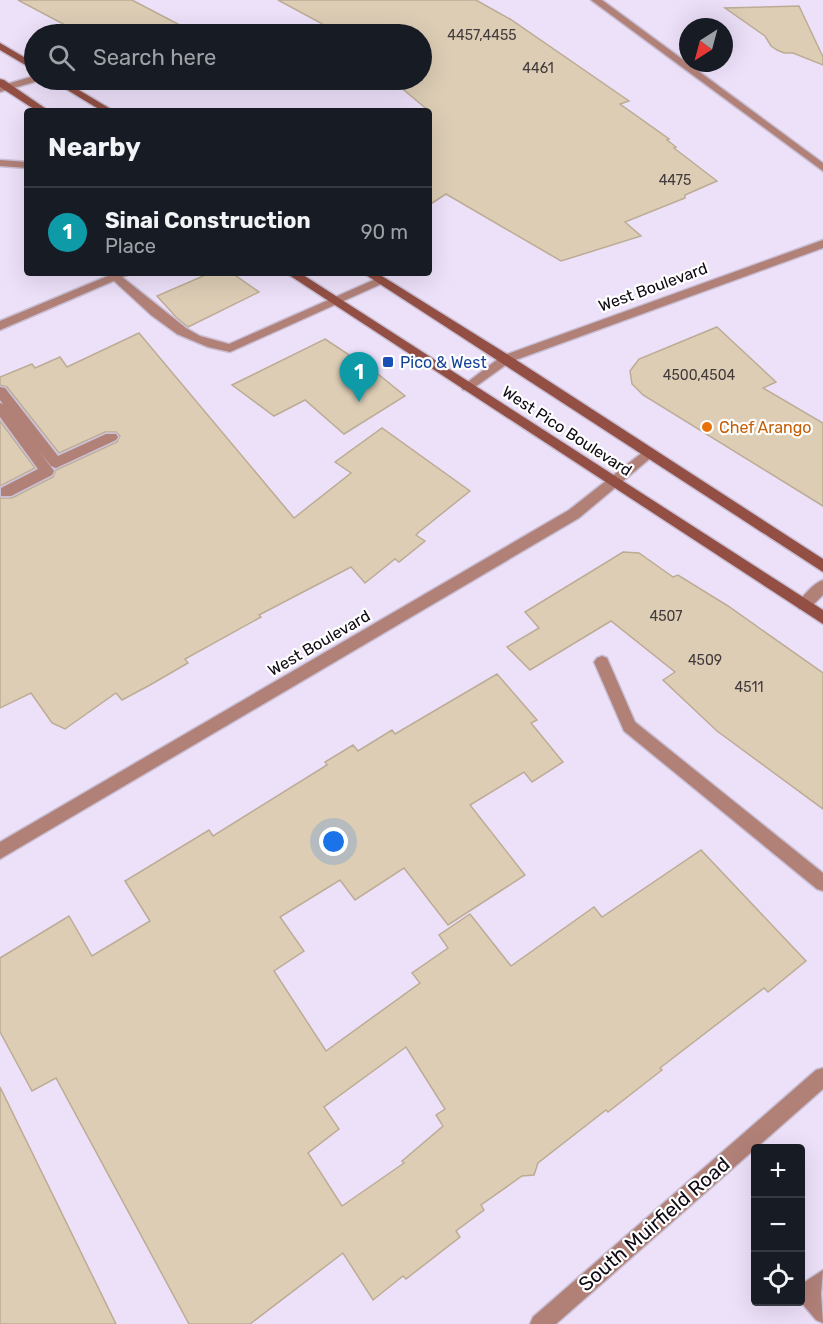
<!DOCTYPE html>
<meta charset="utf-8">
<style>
:root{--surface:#171b24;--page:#242831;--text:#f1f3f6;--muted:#9ea1a6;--line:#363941;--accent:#0f766e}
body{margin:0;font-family:Rubik,sans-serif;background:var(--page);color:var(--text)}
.controls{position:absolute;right:18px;bottom:18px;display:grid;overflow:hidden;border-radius:6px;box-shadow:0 6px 24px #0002}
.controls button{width:54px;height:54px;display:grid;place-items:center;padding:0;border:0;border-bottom:2px solid var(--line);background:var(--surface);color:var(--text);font:30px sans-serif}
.compass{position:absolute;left:679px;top:18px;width:54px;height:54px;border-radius:50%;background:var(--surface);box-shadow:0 6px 24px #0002;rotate:216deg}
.you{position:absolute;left:334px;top:842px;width:21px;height:21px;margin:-15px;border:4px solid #fff;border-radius:50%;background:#1a73e8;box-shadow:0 0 0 9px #1a73e833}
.badge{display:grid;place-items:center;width:39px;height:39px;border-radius:50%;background:var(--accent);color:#fff;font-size:20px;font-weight:700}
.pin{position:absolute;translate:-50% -50px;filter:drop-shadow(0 2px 3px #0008)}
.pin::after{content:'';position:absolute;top:32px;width:21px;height:18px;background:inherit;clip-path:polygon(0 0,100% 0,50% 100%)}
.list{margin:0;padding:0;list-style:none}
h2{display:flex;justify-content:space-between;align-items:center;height:78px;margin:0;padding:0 24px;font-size:26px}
h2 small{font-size:20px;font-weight:400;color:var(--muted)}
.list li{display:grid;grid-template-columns:39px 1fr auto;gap:18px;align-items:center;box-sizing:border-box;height:90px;padding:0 24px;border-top:2px solid var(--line)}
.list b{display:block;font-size:22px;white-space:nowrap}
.list p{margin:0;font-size:20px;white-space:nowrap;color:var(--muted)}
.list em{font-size:20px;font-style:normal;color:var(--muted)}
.icon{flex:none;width:33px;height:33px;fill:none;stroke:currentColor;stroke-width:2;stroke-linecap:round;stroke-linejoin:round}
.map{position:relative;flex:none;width:823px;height:1324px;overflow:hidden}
.search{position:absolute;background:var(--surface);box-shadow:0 6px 24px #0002;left:24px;top:24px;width:408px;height:66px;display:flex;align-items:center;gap:15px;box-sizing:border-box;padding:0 21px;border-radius:33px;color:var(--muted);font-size:22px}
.panel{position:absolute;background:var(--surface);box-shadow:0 6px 24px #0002;left:24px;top:108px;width:408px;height:168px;border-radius:6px}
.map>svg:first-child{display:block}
.building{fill:#ddcdb5;stroke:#bcac95;stroke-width:1.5;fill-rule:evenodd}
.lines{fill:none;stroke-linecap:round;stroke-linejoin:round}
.service-casing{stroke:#c9bfd5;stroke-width:3}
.minor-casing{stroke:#c9bfd5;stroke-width:3}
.tertiary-casing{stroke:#c9bfd5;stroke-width:3}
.secondary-casing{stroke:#c9bfd5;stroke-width:3}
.service{fill:#b18178;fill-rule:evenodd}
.minor{fill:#b18178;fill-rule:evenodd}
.tertiary{fill:#b18178;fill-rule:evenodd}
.secondary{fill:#934f44;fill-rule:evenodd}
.transit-dot{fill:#1a4fb4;stroke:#fff;stroke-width:2}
.food-dot{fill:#e8710a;stroke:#fff;stroke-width:2}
.labels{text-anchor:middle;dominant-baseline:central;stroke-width:4.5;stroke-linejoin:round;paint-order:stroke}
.number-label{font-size:14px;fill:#423b3c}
.street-label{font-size:16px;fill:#0f0a13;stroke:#fff}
.transit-label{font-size:16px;fill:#164399;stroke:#fff;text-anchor:start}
.food-label{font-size:16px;fill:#c56008;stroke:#fff;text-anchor:start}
.near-street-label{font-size:20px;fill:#0f0a13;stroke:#fff}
</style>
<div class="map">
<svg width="823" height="1324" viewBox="0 0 823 1324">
<rect width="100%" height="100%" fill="#ede1fa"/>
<!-- building -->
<g class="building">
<path d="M18 0H132L197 34H82Z"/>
<path d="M278 0H476L510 19 629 101 620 104 669 139 667 140 676 147 674 148 717 181 685 195V198L625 222 641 236 561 261 446 194 429 205V111L392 80H422V34H341Z"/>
<path d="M799 6 823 57V65L793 53H784L777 50 771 46 765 36 725 8Z"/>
<path d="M210 273H232L259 292 188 327 176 317 157 296Z"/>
<path d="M717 327 776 382 763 388 823 423V506L643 395 632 384 630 371 639 359Z"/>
<path d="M139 333 294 518 351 473 335 462 382 428 470 491 419 532 416 535 425 541 399 562 395 559 365 583 351 567 259 615 261 617 185 659 188 663 150 685 122 700 116 693 65 729 52 723 31 693 0 708V498H12L53 477 56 470 117 442 120 436 116 432H105L59 453 7 387 0 385V377L32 364 35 368 60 357 67 367Z"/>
<path d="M325 339 378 374 405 396 344 434 305 400 274 416 232 385Z"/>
<path d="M0 421 35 468 0 486Z"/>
<path d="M623 552 639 553 673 577 678 575 728 606 823 673V809L717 731 663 680 675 672 611 621 530 670 507 647 539 628 525 612Z"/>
<path d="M497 674 537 720 531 723 563 762 532 782 524 772 470 805 525 875 448 925 404 868 355 900 340 880 280 917 304 951 274 971 326 1051 420 983 412 973 448 948 439 935 470 914 511 966 594 907 602 917 701 850 806 961 768 992 764 988 660 1068 662 1070 608 1112 606 1110 538 1163 534 1175 522 1176 481 1205 484 1210 456 1231 460 1237 406 1279 403 1276 373 1300 343 1253 250 1324H189L56 1078 32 1091 0 1032V958L69 916 92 956 150 921 125 881 209 830 213 836 327 765 325 762 353 745 358 751 392 730 395 734ZM406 1047 445 1109 436 1115 443 1126 402 1161 404 1163 342 1206 308 1153 339 1129 324 1107Z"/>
<path d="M0 1087 116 1324H0Z"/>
</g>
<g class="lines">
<!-- service casing -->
<g class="service-casing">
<g id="service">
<path d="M0 160 27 162V168L0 166Z"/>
<path d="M117 273 186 328 200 336 229 344 378 278 382 277 388 281 230 352 208 347 177 334 151 315 113 280V274Z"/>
<path d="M0 387 5 388 58 456 106 434H116L118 437 116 440 56 468 51 466 39 451 54 471 52 475 11 496H1V488L38 469 0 417V403L3 404 0 400Z"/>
<path d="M823 580V595L809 609H799L797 605C802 596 813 584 823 580Z"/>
<path d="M602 656 607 658 635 722 823 873V891L817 889 624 731 594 662 597 658Z"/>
<path d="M823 1270 821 1294 823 1323 816 1320 800 1301V1285Z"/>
</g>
</g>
<!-- minor casing -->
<g class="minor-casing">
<g id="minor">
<path d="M591 0H602L823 163V171Z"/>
<path d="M34 76V80H39L38 81 0 92V86Z"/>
<path d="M115 273H132L0 330V321Z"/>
<path d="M648 448 655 453 653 456 579 518 0 859V842L569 510Z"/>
<path d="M823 1068V1089L556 1324H530L533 1317 816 1070Z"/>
</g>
</g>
<!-- tertiary casing -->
<g class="tertiary-casing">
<path id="tertiary" d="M823 240V248L510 362 471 390H463L461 387 502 356Z"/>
</g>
<!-- secondary casing -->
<g class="secondary-casing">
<g id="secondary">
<path d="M0 43 34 63V70L0 50Z"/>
<path d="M0 79 4 80 49 111H37L0 87Z"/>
<path d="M51 80H62L114 111H102Z"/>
<path d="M286 273H300L823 610V624Z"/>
<path d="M363 273H377L510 356 823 559V572Z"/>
</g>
</g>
<!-- service -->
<use href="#service" class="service"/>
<!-- minor -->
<use href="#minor" class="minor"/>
<!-- tertiary -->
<use href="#tertiary" class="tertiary"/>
<!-- secondary -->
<use href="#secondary" class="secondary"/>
</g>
<!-- markers -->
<rect class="transit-dot" x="382" y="356" width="12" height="12" rx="3"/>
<circle class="food-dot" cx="707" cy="427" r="6"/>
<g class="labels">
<!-- number labels -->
<g class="number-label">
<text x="482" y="35">4457,4455</text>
<text x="538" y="68">4461</text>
<text x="675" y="180">4475</text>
<text x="699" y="375">4500,4504</text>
<text x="666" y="616">4507</text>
<text x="705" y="660">4509</text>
<text x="749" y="687">4511</text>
</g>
<!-- street labels -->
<g class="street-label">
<text transform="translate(653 287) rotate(-20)">West Boulevard</text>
<text transform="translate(567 431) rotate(33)">West Pico Boulevard</text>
<text transform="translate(319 643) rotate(-30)">West Boulevard</text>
</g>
<!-- transit labels -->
<g class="transit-label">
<text x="400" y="362">Pico &amp; West</text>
</g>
<!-- food labels -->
<g class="food-label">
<text x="719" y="427">Chef Arango</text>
</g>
<!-- near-street labels -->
<g class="near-street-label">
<text transform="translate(654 1224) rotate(-41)">South Muirfield Road</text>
</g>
</g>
</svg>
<div class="controls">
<button>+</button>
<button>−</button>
<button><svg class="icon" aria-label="locate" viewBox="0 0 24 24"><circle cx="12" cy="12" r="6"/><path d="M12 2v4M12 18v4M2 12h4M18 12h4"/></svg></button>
</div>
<svg class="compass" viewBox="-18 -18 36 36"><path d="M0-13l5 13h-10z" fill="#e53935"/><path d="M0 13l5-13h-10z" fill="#9ea1a6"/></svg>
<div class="you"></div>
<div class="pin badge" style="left:359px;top:402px;background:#0f9aa8">1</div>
<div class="search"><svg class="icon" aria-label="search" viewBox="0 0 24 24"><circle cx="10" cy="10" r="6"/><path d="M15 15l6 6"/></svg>Search here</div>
<section class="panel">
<h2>Nearby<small></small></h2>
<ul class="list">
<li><span class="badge" style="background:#0f9aa8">1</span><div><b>Sinai Construction</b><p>Place</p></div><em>90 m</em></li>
</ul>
</section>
</div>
